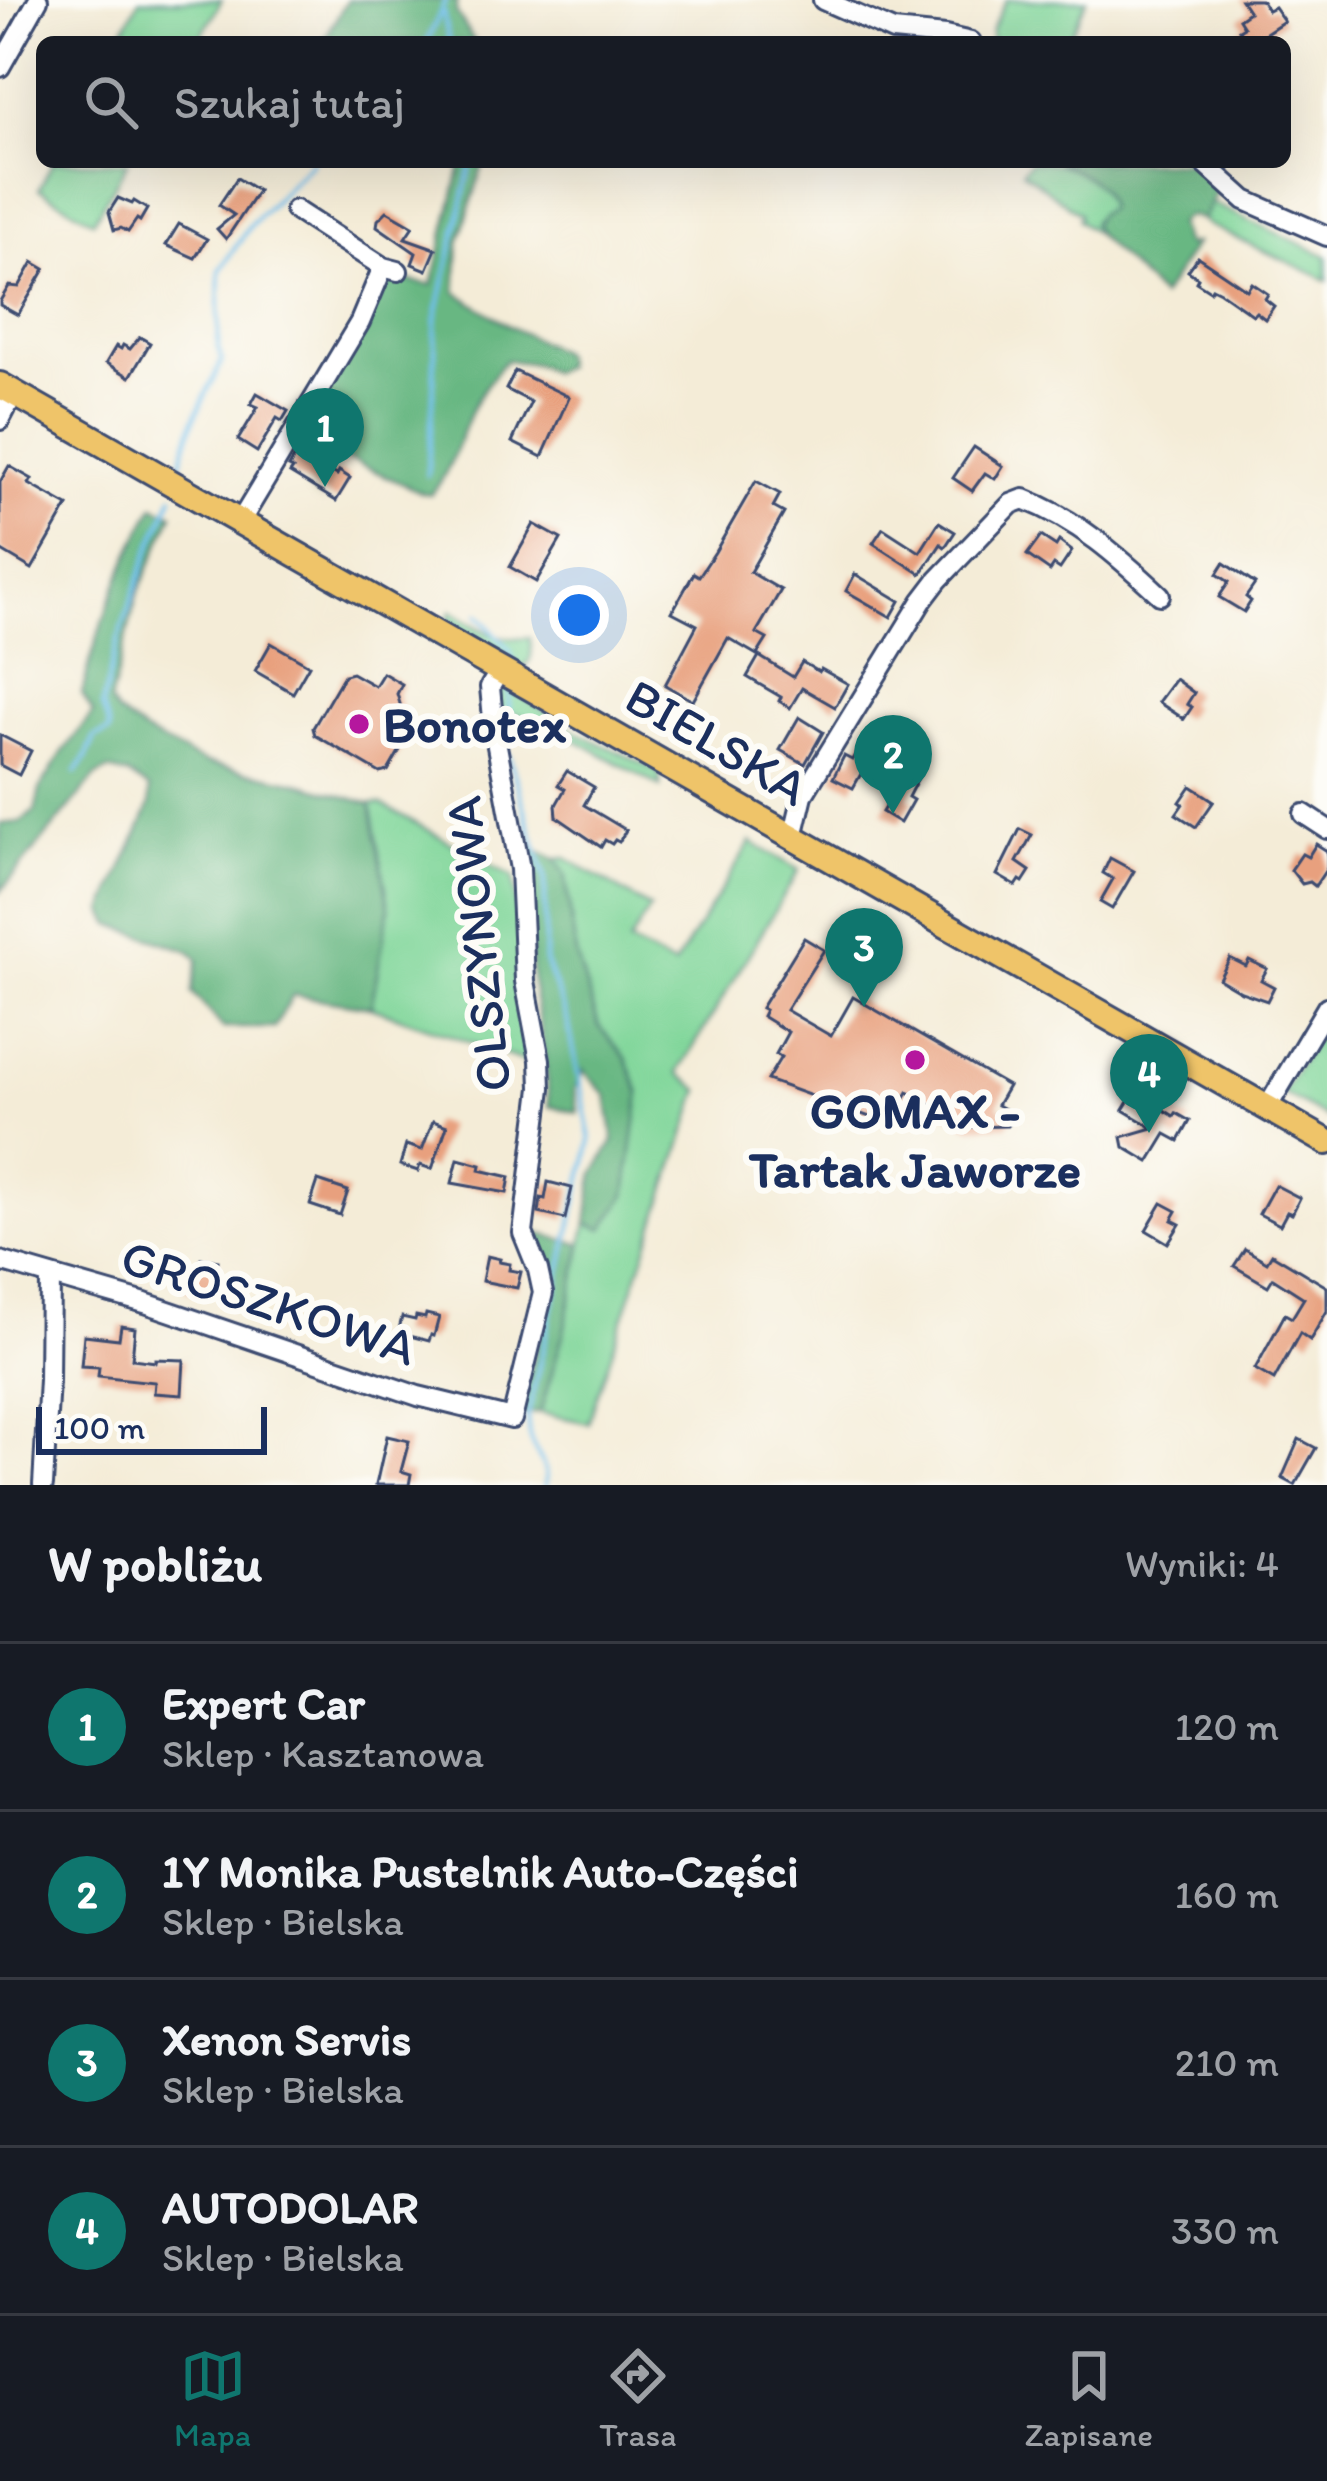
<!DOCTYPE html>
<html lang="pl">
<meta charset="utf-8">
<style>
:root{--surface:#171b24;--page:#20242c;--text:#f1f3f6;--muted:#9ea1a6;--line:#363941;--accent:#0f766e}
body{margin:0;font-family:Itim,sans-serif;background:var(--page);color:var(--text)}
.scale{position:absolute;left:36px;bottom:30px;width:231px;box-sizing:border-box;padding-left:12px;border:6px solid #1b2f5e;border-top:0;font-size:33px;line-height:42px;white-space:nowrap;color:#1b2f5e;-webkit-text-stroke:9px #fdfcf7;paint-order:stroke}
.you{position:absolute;left:579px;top:615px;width:42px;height:42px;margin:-30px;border:9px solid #fff;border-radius:50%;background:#1a73e8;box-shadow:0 0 0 18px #1a73e833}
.badge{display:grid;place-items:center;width:78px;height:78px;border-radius:50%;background:var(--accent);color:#fff;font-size:39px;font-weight:700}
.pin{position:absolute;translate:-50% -99px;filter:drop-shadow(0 3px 6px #0008)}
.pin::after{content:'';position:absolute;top:63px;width:42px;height:36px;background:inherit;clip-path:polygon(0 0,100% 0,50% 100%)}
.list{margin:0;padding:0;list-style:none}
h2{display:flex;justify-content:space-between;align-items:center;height:156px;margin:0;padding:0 48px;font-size:51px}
h2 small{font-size:39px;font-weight:400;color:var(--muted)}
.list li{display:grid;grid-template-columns:78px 1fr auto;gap:36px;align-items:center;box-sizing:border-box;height:168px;padding:0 48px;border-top:3px solid var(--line)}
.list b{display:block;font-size:45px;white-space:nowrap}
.list p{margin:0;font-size:39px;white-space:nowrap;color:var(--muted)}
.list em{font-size:39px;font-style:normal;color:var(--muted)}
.icon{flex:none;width:66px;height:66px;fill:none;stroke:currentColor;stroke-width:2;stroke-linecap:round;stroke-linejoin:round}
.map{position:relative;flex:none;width:1327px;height:1485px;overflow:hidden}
.search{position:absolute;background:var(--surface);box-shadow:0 12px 48px #0002;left:36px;right:36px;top:36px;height:132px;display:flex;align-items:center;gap:30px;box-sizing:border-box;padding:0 42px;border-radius:18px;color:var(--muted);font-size:45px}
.sheet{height:828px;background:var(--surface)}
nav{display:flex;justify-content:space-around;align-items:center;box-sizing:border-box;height:168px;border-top:3px solid var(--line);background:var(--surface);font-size:33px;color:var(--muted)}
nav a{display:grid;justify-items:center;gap:6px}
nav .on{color:var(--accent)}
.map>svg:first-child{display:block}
.green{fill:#80d69a;stroke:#4e827c;stroke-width:3}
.forest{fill:#68b782;stroke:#427370;stroke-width:3}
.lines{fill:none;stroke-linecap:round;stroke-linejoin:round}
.stream{stroke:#71c0ec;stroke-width:4.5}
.building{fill:#e8a07e}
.minor-casing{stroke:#3c4b70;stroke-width:24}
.major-casing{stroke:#3c4b70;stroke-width:30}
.minor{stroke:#fff;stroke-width:18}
.major{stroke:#efc469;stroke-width:24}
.poi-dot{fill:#b5179e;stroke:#fdfcf7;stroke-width:4.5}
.labels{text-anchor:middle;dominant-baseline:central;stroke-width:12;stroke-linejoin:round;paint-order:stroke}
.poi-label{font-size:51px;font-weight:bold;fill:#1b2f5e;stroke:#fdfcf7;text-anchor:start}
.street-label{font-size:51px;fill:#1b2f5e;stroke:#fdfcf7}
</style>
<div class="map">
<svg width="1327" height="1485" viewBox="0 0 1327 1485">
<rect width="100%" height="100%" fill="#fdfcf7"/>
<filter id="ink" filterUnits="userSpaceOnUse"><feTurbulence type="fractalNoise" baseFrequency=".00833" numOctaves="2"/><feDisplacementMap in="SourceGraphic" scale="24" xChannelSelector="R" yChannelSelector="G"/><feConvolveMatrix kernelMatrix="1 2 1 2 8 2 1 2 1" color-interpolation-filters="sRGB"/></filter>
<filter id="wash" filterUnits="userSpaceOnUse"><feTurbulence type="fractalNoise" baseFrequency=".004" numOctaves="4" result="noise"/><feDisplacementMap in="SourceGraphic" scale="48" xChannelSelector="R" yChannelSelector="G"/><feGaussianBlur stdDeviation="2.7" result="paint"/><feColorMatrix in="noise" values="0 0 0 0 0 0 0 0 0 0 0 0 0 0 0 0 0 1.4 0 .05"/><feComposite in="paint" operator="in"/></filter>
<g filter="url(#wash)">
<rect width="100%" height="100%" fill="#f4ecd7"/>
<!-- green -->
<g class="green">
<path d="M139 0H222L198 42H117Z"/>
<path d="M1006 0H1087L1067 42H991L992 29Z"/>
<path d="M53 162H128L93 221 39 189Z"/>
<path d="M1030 162C1060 162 1104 172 1108 208L1098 214 1092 224 1096 234 1078 220 1080 214 1022 171Z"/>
<path d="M1211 203 1327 256V280L1208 225 1202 220Z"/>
<path d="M451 611C480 629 494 641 530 638 532 651 534 663 519 669L454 631 448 619Z"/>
<path d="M500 683C530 699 552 718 581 734 607 748 634 757 659 773L661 787 543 722 498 709 496 686Z"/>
<path d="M371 804H381L513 877 534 1065 371 1007 389 908Z"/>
<path d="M751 842 799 870 678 1073 700 1090 588 1423 540 1413 564 1331 587 1223 604 1228 626 1058 599 1026 576 955 565 874 555 859 566 858 650 908 629 943 674 966Z"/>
<path d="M1327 1019V1118L1282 1093Z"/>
</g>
<!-- forest -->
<g class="forest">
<path d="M347 0H457L456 12 475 42H323Z"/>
<path d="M462 162H484L459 243 456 292 509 326 561 352 564 366 551 372 534 364 506 360C491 377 478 394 469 416 457 443 451 472 431 494L423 493 315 444 307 428 378 290 399 279 432 285Z"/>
<path d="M1057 162H1197L1220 185 1202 220C1191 215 1186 214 1178 224L1184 242 1189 246 1196 242 1161 297 1096 234 1092 224 1098 214 1108 208C1104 182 1080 172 1057 162Z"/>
<path d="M154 506 173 514 137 595 110 702 117 713 145 733 205 763 292 781 371 804 389 908 371 1007 293 995 274 1028H223L192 992 198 959 190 951 112 925 104 911 150 805 149 788 128 775 109 770 95 777 0 892V824L20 822 35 811 40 789 62 753 93 713 82 694C98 625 121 568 154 506Z"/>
<path d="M527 845 555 859 565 874 576 955 599 1026 626 1058 640 1093 626 1195 603 1229 587 1223 594 1174 614 1141 607 1096 583 1070 575 1090 578 1113 549 1106 545 1059 532 982Z"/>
<path d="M528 1231 582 1244 564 1331 540 1413 519 1414 548 1299Z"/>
</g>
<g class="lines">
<!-- stream -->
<g class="stream">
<path d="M443 12 449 42"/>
<path d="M427 42 446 0"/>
<path d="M178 471 194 419 222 361 218 347 220 270 249 227 312 162"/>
<path d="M427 475 433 404 436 318 472 162"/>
<path d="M478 615 509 649 514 663"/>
<path d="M509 712V687"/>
<path d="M508 732 509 719"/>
<path d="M508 753 545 877V961L568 1022 591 1140 527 1418C528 1425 528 1432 530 1439 536 1456 549 1466 545 1485"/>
<path d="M76 772 85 760 95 737 109 732V726L102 706 118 640 148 554 173 496"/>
</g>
</g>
<g id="blocks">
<!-- building -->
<g class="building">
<path d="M1241 0H1261L1268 10 1274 7 1284 21 1263 35 1268 42H1247L1239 30 1244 27 1239 19 1249 12Z"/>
<path d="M237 178 258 191 226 239 217 229 234 215 219 205Z"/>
<path d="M118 198 132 204 134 201 147 209 140 221 137 219 128 232 121 228 114 230 109 212Z"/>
<path d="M387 211 413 226 405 238 436 249 427 270 412 264 416 253 377 226 378 220Z"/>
<path d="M179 224 207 239 195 258 166 245Z"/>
<path d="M1198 257 1247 290 1252 283 1268 294 1265 299 1274 306 1265 319 1256 312 1253 315 1220 292 1212 288 1210 291 1196 282 1198 278 1188 271Z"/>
<path d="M33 262 45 269 18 315 0 305V301L9 286 19 287Z"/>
<path d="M140 337 150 343 130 377 106 363 116 346 121 349 123 345 130 349Z"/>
<path d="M515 371 569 397 542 457 512 442 531 402 506 389Z"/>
<path d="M257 393 288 411 282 421 277 418 257 452 238 440 258 407 251 404Z"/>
<path d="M974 447 1003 466 995 479 985 473 972 491 953 478Z"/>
<path d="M306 450 319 457 316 463 337 475 339 471 350 478 336 501 290 473 293 469 289 467 297 453 303 456Z"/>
<path d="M9 466 32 479 29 484 68 506 32 569 0 550V482Z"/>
<path d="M756 481 780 494 773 507 784 513 750 572 781 590 756 633 767 639 757 655 728 638 693 701 665 685 697 625 672 612 694 573 699 576 715 552Z"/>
<path d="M939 522 955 532 945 547 941 544 921 574 873 543 883 528 920 552Z"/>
<path d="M534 524 561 539 536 582 510 567Z"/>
<path d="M1041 536 1056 546 1059 541 1072 551 1060 569 1054 565 1050 571 1027 555Z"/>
<path d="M1224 563 1255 584 1246 597 1251 601 1244 612 1219 597 1229 582 1217 574Z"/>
<path d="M855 574 900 601 891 617 846 591Z"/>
<path d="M271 643 309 665 293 693 255 671Z"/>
<path d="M759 656 793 677 802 662 819 672 821 669 848 684 835 707 802 688 790 708 779 701 781 697 747 677Z"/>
<path d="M352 673 375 686 383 673 402 684 397 694 401 707 395 719 412 729 388 771 380 773 315 735 313 728 344 675Z"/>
<path d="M1175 679 1194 693 1187 704 1192 707 1184 719 1158 702Z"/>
<path d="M799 717 823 732 805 764 780 750Z"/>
<path d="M0 735 31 751 19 775 0 765Z"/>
<path d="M865 735 879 742 853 788 833 778 844 756 852 760Z"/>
<path d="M910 766 921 772 908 797 913 800 900 823 882 812Z"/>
<path d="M567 771 594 787 584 805 626 830 619 842 615 840 612 844 605 840 601 847 557 817 556 805 565 789 558 785Z"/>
<path d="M1191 786 1214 801 1196 827 1176 814 1183 804 1180 802Z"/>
<path d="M1020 829 1032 835 1017 862 1030 871 1023 882 1020 880 1016 886 997 875Z"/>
<path d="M1316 844 1327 851V868L1315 886 1310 882 1302 884 1291 870 1302 854 1308 857Z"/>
<path d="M1110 858 1134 871 1112 909 1100 902 1113 879 1103 873Z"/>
<path d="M804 938 824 950 786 1010 831 1036 853 997 1008 1086 997 1105 1015 1115 1007 1126 970 1127 908 1092 889 1124 767 1080 781 1057 776 1054 788 1032 762 1016 765 1010 761 1008Z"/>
<path d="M1230 958 1246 966 1249 960 1267 969 1261 980 1274 987 1267 1001 1241 992 1219 979Z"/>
<path d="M1134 1092 1174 1116 1176 1113 1190 1121 1179 1141 1166 1134 1149 1162 1124 1147 1122 1137 1153 1128 1123 1110Z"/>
<path d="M433 1121 447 1126 432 1169 420 1165 418 1171 400 1165 406 1145 422 1150Z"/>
<path d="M458 1159 481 1165 480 1170 510 1177 507 1193 452 1183Z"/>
<path d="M318 1181 348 1191 340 1215 310 1205Z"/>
<path d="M548 1182 572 1188 565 1219 539 1213 541 1198 545 1199Z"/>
<path d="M1275 1185 1300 1198 1292 1214 1287 1212 1280 1225 1259 1214Z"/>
<path d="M1162 1203 1177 1211 1172 1220 1180 1224 1168 1243 1146 1230Z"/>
<path d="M1245 1249 1267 1262 1272 1254 1327 1287V1311L1310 1340 1300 1333 1274 1380 1255 1369 1285 1314 1292 1318 1304 1298 1273 1278 1268 1286 1234 1266Z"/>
<path d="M487 1256 500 1259 499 1262 510 1264 509 1270 521 1272 517 1288 482 1281Z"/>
<path d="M201 1258 218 1261 211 1295 185 1290 189 1270 198 1271Z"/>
<path d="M426 1314 439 1317 434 1336 431 1335 429 1341 398 1333 402 1317 415 1320 416 1316 425 1318Z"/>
<path d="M121 1326 135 1328 132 1359 156 1362V1359L184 1360 182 1395 154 1393 155 1382 98 1376 99 1367 81 1366 84 1335 119 1339Z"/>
<path d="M387 1436 409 1441 401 1471 411 1474 409 1485H376Z"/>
<path d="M1299 1439 1316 1448 1295 1485 1282 1478Z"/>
</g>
</g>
</g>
<g filter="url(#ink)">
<use href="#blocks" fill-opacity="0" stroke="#3c4b70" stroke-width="3"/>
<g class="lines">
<!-- minor casing -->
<g class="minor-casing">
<g id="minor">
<path d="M823 0 893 31 945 36 971 42"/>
<path d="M0 67 38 0"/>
<path d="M1203 162 1245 200 1327 236"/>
<path d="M295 210 383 267 398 271"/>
<path d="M0 420 14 393"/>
<path d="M240 522 360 322 383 267"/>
<path d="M1304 814 1327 829"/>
<path d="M793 837 803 795 922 601 938 580 1011 504 1024 499C1078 520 1118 556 1160 595"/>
<path d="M1267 1108 1327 1007"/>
<path d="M0 1261 145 1303 418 1396 512 1419 543 1293 538 1270 523 1233 541 1088 540 1060 525 981 520 869 494 730 490 687 500 670"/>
<path d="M43 1485 49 1380 50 1276"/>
</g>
</g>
<!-- major casing -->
<g class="major-casing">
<path id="major" d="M0 385 1327 1142"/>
</g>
<!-- minor -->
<use href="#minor" class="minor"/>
<!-- major -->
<use href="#major" class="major"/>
</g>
</g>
<!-- markers -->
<g class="poi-dot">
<circle cx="359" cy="724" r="12"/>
<circle cx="915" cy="1060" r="12"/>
</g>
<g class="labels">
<!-- poi labels -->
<g class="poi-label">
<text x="383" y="724">Bonotex</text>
<text x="915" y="1110" text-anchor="middle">GOMAX -<tspan x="915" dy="59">Tartak Jaworze</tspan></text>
</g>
<!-- street labels -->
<g class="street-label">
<text transform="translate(717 742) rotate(30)">BIELSKA</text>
<text transform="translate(478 944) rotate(-96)">OLSZYNOWA</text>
<text transform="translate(269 1302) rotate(18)">GROSZKOWA</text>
</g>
</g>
</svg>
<div class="scale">100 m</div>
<div class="you"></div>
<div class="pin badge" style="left:325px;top:487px">1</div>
<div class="pin badge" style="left:893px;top:814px">2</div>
<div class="pin badge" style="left:864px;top:1007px">3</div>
<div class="pin badge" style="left:1149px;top:1133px">4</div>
<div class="search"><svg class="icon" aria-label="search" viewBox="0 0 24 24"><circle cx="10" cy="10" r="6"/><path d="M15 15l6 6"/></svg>Szukaj tutaj</div>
</div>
<section class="sheet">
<h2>W pobliżu<small>Wyniki: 4</small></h2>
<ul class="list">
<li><span class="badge">1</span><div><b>Expert Car</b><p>Sklep · Kasztanowa</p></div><em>120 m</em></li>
<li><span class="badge">2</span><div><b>1Y Monika Pustelnik Auto-Części</b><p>Sklep · Bielska</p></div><em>160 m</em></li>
<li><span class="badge">3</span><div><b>Xenon Servis</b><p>Sklep · Bielska</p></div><em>210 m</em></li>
<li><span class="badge">4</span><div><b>AUTODOLAR</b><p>Sklep · Bielska</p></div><em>330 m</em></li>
</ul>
</section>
<nav>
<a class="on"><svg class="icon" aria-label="map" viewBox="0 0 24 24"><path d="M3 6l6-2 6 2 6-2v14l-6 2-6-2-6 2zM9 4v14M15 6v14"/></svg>Mapa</a>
<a><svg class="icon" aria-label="directions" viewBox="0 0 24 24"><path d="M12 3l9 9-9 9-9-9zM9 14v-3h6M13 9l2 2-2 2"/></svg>Trasa</a>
<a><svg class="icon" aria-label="saved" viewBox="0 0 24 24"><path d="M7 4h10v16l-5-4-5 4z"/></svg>Zapisane</a>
</nav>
